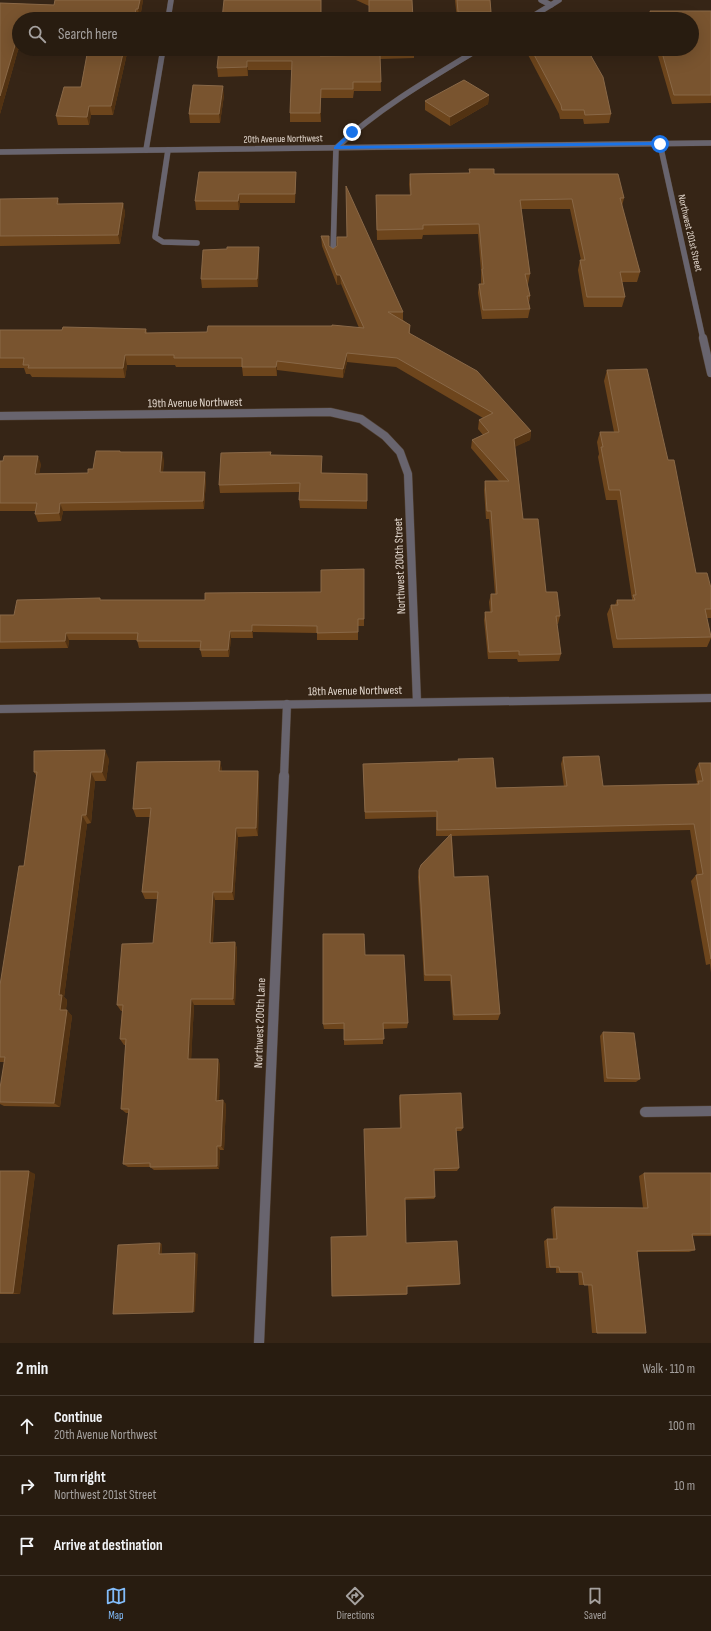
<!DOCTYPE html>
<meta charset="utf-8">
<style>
:root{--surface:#281c10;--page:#302519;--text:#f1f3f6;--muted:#a5a19f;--line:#443a30;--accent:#82bcfa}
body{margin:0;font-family:"Sofia Sans Condensed",sans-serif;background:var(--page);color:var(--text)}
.stop{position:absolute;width:12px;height:12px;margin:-9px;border:3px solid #1a73e8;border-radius:50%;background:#fff}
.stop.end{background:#1a73e8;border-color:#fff;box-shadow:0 1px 4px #0008}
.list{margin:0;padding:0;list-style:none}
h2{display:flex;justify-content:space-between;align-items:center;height:52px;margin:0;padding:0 16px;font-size:17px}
h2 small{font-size:13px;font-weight:400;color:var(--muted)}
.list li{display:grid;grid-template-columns:26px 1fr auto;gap:12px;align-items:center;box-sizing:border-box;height:60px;padding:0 16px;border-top:1px solid var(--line)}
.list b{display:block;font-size:15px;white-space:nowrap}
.list p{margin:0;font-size:13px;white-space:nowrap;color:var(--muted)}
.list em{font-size:13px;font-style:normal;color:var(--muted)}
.icon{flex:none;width:22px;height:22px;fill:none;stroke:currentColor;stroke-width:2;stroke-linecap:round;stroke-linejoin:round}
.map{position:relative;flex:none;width:711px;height:1343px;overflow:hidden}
.search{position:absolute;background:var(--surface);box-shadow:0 4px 16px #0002;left:12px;right:12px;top:12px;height:44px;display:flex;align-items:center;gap:10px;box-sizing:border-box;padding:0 14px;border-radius:22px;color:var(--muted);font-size:15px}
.sheet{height:232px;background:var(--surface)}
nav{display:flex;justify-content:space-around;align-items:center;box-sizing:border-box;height:56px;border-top:1px solid var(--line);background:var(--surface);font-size:11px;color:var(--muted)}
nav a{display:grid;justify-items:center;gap:2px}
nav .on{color:var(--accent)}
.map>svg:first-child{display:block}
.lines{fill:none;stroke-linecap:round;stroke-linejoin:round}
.service-far1-casing{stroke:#514133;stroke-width:6}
.service-casing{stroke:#514133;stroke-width:11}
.minor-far2-casing{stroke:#514133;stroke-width:6}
.minor-far1-casing{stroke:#514133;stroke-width:9}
.minor-casing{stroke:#514133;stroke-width:11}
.tertiary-casing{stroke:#514133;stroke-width:6}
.service-far1{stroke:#68646e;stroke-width:5.5}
.service{stroke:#68646e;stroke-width:10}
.minor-far2{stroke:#68646e;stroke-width:5.5}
.minor-far1{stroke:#68646e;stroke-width:8}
.minor{stroke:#68646e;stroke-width:10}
.tertiary{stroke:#68646e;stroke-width:5.5}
.wall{fill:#6d451c}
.shaded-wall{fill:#523212}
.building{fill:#79542f;stroke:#896847}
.route{fill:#1a73e8}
.labels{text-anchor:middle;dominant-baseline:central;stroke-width:3;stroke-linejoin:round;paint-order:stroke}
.far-street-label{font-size:10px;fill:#e0d5cb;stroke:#362516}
.street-label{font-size:12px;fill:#e0d5cb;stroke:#362516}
</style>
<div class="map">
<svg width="711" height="1343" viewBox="0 0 711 1343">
<rect width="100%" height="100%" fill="#362516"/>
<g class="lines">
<!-- service-far1 casing -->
<g class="service-far1-casing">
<g id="service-far1">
<path d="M168 150 155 237 163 242 197 243"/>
<path d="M333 254 336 148"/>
</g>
</g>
<!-- service casing -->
<g class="service-casing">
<path id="service" d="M645 1112 711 1111"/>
</g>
<!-- minor-far2 casing -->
<g class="minor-far2-casing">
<g id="minor-far2">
<path d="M551 5 559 0"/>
<path d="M168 19 171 0"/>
<path d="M528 19 551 5 541 0"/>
<path d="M660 144 703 339"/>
<path d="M336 148C379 108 429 79 479 49"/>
<path d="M146 150 163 49"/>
</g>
</g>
<!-- minor-far1 casing -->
<g class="minor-far1-casing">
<g id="minor-far1">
<path d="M703 338 711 373"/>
<path d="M0 416 330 412 361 419 385 436 400 452 408 474 417 702"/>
<path d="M0 709 711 698"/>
<path d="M284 777 287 704"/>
</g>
</g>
<!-- minor casing -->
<g class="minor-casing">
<path id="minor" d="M259 1343 284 776"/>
</g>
<!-- tertiary casing -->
<g class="tertiary-casing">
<path id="tertiary" d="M0 152 711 143"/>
</g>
<!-- service-far1 -->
<use href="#service-far1" class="service-far1"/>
<!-- service -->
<use href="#service" class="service"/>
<!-- minor-far2 -->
<use href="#minor-far2" class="minor-far2"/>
<!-- minor-far1 -->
<use href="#minor-far1" class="minor-far1"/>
<!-- minor -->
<use href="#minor" class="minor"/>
<!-- tertiary -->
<use href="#tertiary" class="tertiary"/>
</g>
<!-- wall -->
<g class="wall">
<path d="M55 0H143L140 18H137V19H19V49H128L113 115H91L89 125H58L56 116 81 87 88 50H18L0 114V3L54 5Z"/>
<path d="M356 0H412L369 6Z"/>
<path d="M455 0H490L491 12 490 19H457Z"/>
<path d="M650 11H711V103L672 104 656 49H692V19H648Z"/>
<path d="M219 49 320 56H370V49H414V58L380 59 381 91H354L353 98H321V122H290V113L292 70H248V76L218 77 217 68Z"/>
<path d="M526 49H587L611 114 609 123 584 124 583 119H560L559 114 526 51Z"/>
<path d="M224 95 220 123H190L189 114Z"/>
<path d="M489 95 488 104 450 126 425 110V101Z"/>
<path d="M469 169 624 198 622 206 640 272 637 282H622L625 297 622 307H584L578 270 580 260H581L570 209H521L530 274 528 284H527L530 296 529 303 530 309 528 318 482 319 478 293 479 284H481V271L478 234 423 235 422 239 377 240 376 195H410L409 184 410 174 469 173Z"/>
<path d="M296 172V181L295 203H240L239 210H196L195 201Z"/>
<path d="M0 199 60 204 123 203 125 213 120 244 0 246Z"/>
<path d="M321 236 329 246 403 312V320L410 325V334L531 431 530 440 515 446 523 519 546 592 560 616 558 624H557L561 654 559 661 518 662 517 659H488L484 620 485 612H490L489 602 491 594H495L489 519H486L484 490 485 481H499L471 448 472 440 483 435 478 429 479 420 483 418 396 367 347 362 343 378 277 370V376H243L242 367H176L175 365H127L125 378 32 377 30 374H26L24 368H0V330H62L146 329 147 333 207 332 359 328 341 284 337 285 322 246Z"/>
<path d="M259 247V256L258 287 202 288 201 279Z"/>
<path d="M607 370 668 460 696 573 711 588V618H707L711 636V638L707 647 613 648 607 614 611 605H615L617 600H632V599L617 500H606L598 457 599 454 597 442 600 432H614L604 381Z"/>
<path d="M121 452 164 460 163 472 206 480 204 509 63 511 61 521 38 522 35 514V511H0V461L41 464 39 473H88Z"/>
<path d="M271 452V455L322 464V473L367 474V509L300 508 299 500 300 492 220 493 219 485Z"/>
<path d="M364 569V626H358V640H317V633L253 632V638H231L229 657H202L200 648H139L137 640H69L68 648 0 649V615H14L100 598V600H205L321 592Z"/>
<path d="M563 757 603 786 696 784 697 783 695 770 699 763H711V973L710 964 706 965 691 881 696 875H697L690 830 452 836 454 877 500 1014 498 1020H453L450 981H424L418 877 419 870 450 836H436V817L365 819 363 764 458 762V759L496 788 564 787 561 764Z"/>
<path d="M109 759 106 781H95L91 823 87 824 64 997 67 1000 66 1010 72 1016 60 1107 4 1106 0 1104V1088L5 1062H0V985L24 866 37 777 34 772Z"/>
<path d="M220 761 222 771H258L259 780 258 836 238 837 234 900H215L213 943 235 942 237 949 235 1005H194L191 1059 220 1064 219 1100 226 1104 224 1150H220L219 1169 154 1170 150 1167H128L123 1164 128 1113H126L121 1109 126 1045H124L120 1039 122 1011H121L117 1005 153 943 158 899H145L142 892 150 817H136L133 809Z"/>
<path d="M365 955 408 1023 407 1028 383 1029V1044L344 1045V1029H324L323 1024Z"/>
<path d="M603 1032 640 1079 636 1082H604L600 1036Z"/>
<path d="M400 1095 463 1128 461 1131H456L459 1168 457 1171H434L435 1197 434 1199 405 1200 406 1243 460 1284 458 1285 407 1287V1294L406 1295 333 1296H332L367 1236 400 1128 399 1098Z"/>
<path d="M0 1171 35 1174 20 1294H0Z"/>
<path d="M644 1173H711V1236H692L695 1250 689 1252H637L646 1333H592L588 1285H579L578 1273H556V1268H546L544 1241 547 1239H553L551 1209 554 1207 643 1208 639 1176Z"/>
</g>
<!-- shaded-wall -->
<g class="shaded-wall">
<path d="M140 0H143L140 18 138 9Z"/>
<path d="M136 9 137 18V19H135V15Z"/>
<path d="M16 42 18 50 0 114V96Z"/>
<path d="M124 49H128L113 115 111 106Z"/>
<path d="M247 61 248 70V76L247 67Z"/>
<path d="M223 86 224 95 220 123 219 114Z"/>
<path d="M321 89V122L320 113Z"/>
<path d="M489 95 488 104 450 126V117Z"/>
<path d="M89 106 91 115 89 125 87 117Z"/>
<path d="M239 194 240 203 239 210 238 201Z"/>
<path d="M58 198 61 208 57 204Z"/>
<path d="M123 203 125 213 120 244 118 235Z"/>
<path d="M259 247V256L258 287 257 279Z"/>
<path d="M337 275H340L341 284 337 285Z"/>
<path d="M347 353V362L343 378V369Z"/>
<path d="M125 355 127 365 125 378 123 368Z"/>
<path d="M277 361V376L276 367Z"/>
<path d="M531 431 530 440 513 448 514 439Z"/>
<path d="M162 452 164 460 162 480 160 472Z"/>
<path d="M38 456 41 464 38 482 35 474Z"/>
<path d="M205 472 206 480 204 509 203 501Z"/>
<path d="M60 503 63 511 61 521 59 513Z"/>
<path d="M252 625 253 632V638L252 631Z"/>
<path d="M230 631 231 638 229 657 228 650Z"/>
<path d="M66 633 69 640 68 648 65 641Z"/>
<path d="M105 750 109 759 106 781 102 772Z"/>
<path d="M220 761 222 770V780L219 771Z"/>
<path d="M258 771 259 780 258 836 256 828Z"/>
<path d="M91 772 95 781 91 823 86 815Z"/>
<path d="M82 815 87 824 64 997 67 1000 65 1016 60 1010 59 995Z"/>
<path d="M236 828 238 837 234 900 232 892Z"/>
<path d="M213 892 215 900 212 949 210 943Z"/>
<path d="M235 942 237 949 235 1005 233 999Z"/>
<path d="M191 999 194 1005 191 1064 188 1059Z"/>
<path d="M67 1010 72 1016 60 1107 54 1103Z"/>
<path d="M218 1059 220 1064 219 1105 216 1101Z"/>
<path d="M223 1100 226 1104 224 1150 221 1146Z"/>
<path d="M217 1146 220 1150 219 1169 217 1166Z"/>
<path d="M29 1171 35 1174 20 1294 13 1293Z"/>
<path d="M160 1243 162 1244V1255L159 1254Z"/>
<path d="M195 1253 198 1254 195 1312H193Z"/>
</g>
<!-- building -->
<g class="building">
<path d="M55 0H140L138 9H136L135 15H132L131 19H19V42H16L0 96V3L54 5Z"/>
<path d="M224 0H321V19H222Z"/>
<path d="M369 0H412L413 19H369Z"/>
<path d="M457 0H490L491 12H458Z"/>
<path d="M650 11H711V95H674L661 49H692V19H652Z"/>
<path d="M88 49H124L111 106H89L87 117 56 116 64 87H81Z"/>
<path d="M219 49H320V56L380 55 381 82H353V89H321L320 113H290L292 61H247V67L217 68Z"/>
<path d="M370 49H414L370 50Z"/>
<path d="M531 49H587L603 77 611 114 585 115 584 110H562L561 105Z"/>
<path d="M464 80 489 95 450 117 425 101Z"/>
<path d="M193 85 223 86 219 114H189Z"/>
<path d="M469 169H494V174H618L624 198H620L640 272H620L625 297H587L580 260H585L572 199 520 200 530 274H525L530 296H527L530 309 483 310 479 284H484L482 269H483L479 224 423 225V229L377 230 376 195H411L410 174 470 173Z"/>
<path d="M199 172H296L295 194H239L238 201H195Z"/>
<path d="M346 186 403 312H388L410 325 409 333 477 371 531 431 514 439 523 519H538L546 592H557L560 616H556L561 654 519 655V651L489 652 485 612H492L491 594H497L491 511H487L485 481H509L472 440 489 432 479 420 493 413 397 358 347 353 343 369 277 361 276 367H242V358H174V355H125L123 368H28L29 365H23L24 358H0V330H62L63 327 146 329 145 333 207 332 208 326H332V325L364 328 340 275H337L321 236H329V246L333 249 337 246V237H347Z"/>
<path d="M58 198 57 204 123 203 118 235 0 236V199Z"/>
<path d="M227 247H259L257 279H201L203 250 227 249Z"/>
<path d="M647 369 668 460H674L696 573H707L711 588V609H705L711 637 617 639 611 605H618L617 600H635L633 595H636L620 490H609L601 447H603L600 432H619L607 370Z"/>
<path d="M96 451H120V452H162L160 472H205L203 501 60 503 59 513 35 514 37 503H0V461H3L4 456H38L35 474 88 473V469H93Z"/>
<path d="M271 452 270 455 322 456 321 473 367 474V501L299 500 300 483 219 485 221 453Z"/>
<path d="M364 569V619H358V632L317 633V626L252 625V631H230L228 650H200L201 641H137L138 633H66L65 641 0 642V615H14L17 600 100 598V600H205V593L321 592V570Z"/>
<path d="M105 750 102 772H91L86 815H82L59 995H62L60 1010H67L54 1103 0 1102V1088L5 1057H0V985L19 866H24L37 772H34V751Z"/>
<path d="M599 756 603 786 699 784 698 781H703L699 763H711V959L696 875 703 874 694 824 437 830V811L365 812 363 764 459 761 458 759 493 758 496 788 567 786 563 757Z"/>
<path d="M220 761 219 771H258L256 828H236L232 892H213L210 943 235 942 233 999H191L188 1059H218L216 1101 223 1100 221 1146H217V1166L150 1167V1163L123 1164 129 1109H121L126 1039H120L123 1005H117L122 944 153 943 158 892H142L151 808 133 809 137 762Z"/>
<path d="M451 834 454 877 488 876 500 1014 454 1015 451 975H425L419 870 421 865Z"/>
<path d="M323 934H364L365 955H404L408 1023H383L384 1039 344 1040V1023L323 1024Z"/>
<path d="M603 1032 634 1033 640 1079 607 1078Z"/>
<path d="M461 1093 463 1128H456L459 1168 434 1169 435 1197 405 1198 406 1243 457 1241 460 1284 407 1286V1294L332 1296 331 1237 367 1236 364 1129 401 1128 400 1095Z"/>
<path d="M0 1171H29L13 1293H0Z"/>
<path d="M644 1173H711V1234H692L695 1250 637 1251 646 1333H597L592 1285H584L582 1272H560L559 1267H550L547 1239H557L554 1207 648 1208Z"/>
<path d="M160 1243 159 1254 195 1253 193 1312 113 1314 118 1245Z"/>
</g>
<!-- route -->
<path class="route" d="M351 131 355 132 340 146 660 142 663 144 660 145 334 149V147Z"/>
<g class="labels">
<!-- far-street labels -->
<g class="far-street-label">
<text transform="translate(283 139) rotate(-1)">20th Avenue Northwest</text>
<text transform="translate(690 233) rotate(77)">Northwest 201st Street</text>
</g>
<!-- street labels -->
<g class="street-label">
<text transform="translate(195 403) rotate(-1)">19th Avenue Northwest</text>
<text transform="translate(400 566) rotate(-92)">Northwest 200th Street</text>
<text transform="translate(355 691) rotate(-1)">18th Avenue Northwest</text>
<text transform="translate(260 1023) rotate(-88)">Northwest 200th Lane</text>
</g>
</g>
</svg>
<div class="stop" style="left:660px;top:144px"></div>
<div class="stop end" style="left:352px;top:132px"></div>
<div class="search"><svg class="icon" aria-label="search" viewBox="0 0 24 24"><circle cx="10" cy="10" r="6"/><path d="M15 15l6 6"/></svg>Search here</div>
</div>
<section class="sheet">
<h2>2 min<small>Walk · 110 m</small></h2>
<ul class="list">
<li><svg class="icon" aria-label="ahead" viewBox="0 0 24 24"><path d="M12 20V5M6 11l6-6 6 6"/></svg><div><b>Continue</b><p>20th Avenue Northwest</p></div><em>100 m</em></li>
<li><svg class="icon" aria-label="right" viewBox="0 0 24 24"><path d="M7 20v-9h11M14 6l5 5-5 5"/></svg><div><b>Turn right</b><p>Northwest 201st Street</p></div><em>10 m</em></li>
<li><svg class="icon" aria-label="arrive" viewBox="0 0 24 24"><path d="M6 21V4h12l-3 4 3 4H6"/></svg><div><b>Arrive at destination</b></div></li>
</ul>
</section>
<nav>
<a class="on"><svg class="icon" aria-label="map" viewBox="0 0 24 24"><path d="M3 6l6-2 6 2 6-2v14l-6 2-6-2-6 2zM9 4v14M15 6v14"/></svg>Map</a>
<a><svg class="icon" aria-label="directions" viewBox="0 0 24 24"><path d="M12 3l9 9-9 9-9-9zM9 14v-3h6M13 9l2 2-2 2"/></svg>Directions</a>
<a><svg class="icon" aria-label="saved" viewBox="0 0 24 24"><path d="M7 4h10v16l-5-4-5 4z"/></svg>Saved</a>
</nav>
